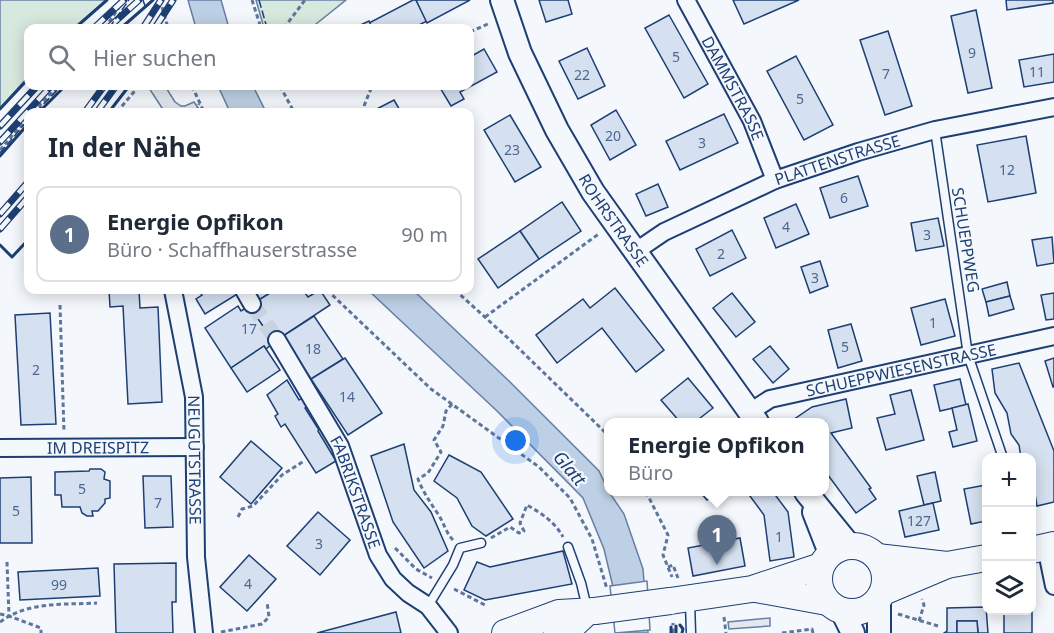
<!DOCTYPE html>
<html lang="de">
<meta charset="utf-8">
<style>
:root{--surface:#fff;--page:#f2f2f3;--text:#1f2937;--muted:#747a83;--line:#e0e1e3;--accent:#b45309}
body{margin:0;font-family:"Noto Sans",sans-serif;background:var(--page);color:var(--text)}
.controls{position:absolute;right:18px;bottom:18px;display:grid;overflow:hidden;border-radius:12px;box-shadow:0 3px 15px #0003}
.controls button{width:54px;height:54px;display:grid;place-items:center;padding:0;border:0;border-bottom:2px solid var(--line);background:var(--surface);color:var(--text);font:30px sans-serif}
.you{position:absolute;left:516px;top:441px;width:21px;height:21px;margin:-15px;border:4px solid #fff;border-radius:50%;background:#1a73e8;box-shadow:0 0 0 9px #1a73e833}
.badge{display:grid;place-items:center;width:39px;height:39px;border-radius:50%;background:var(--accent);color:#fff;font-size:20px;font-weight:700}
.pin{position:absolute;translate:-50% -50px;filter:drop-shadow(0 2px 3px #0008)}
.pin::after{content:'';position:absolute;top:32px;width:21px;height:18px;background:inherit;clip-path:polygon(0 0,100% 0,50% 100%)}
.popup{position:absolute;left:604px;top:418px;width:225px;height:78px;box-sizing:border-box;display:grid;place-content:center;border-radius:12px;background:var(--surface);filter:drop-shadow(0 2px 4px #0005);font-size:20px;white-space:nowrap;color:var(--muted)}
.popup b{font-size:22px;color:var(--text)}
.popup::after{content:'';position:absolute;left:50%;top:100%;margin-left:-12px;border:12px solid transparent;border-top-color:var(--surface)}
.list{margin:0;padding:0;list-style:none}
h2{display:flex;justify-content:space-between;align-items:center;height:78px;margin:0;padding:0 24px;font-size:26px}
h2 small{font-size:20px;font-weight:400;color:var(--muted)}
.list li{display:grid;grid-template-columns:39px 1fr auto;gap:18px;align-items:center;box-sizing:border-box;height:96px;margin:0 12px 12px;padding:0 12px;border:2px solid var(--line);border-radius:12px}
.list b{display:block;font-size:22px;white-space:nowrap}
.list p{margin:0;font-size:20px;white-space:nowrap;color:var(--muted)}
.list em{font-size:20px;font-style:normal;color:var(--muted)}
.icon{flex:none;width:33px;height:33px;fill:none;stroke:currentColor;stroke-width:2;stroke-linecap:round;stroke-linejoin:round}
.map{position:relative;flex:none;width:1054px;height:633px;overflow:hidden}
.search{position:absolute;background:var(--surface);box-shadow:0 3px 15px #0003;left:24px;top:24px;width:450px;height:66px;display:flex;align-items:center;gap:15px;box-sizing:border-box;padding:0 21px;border-radius:12px;color:var(--muted);font-size:22px}
.panel{position:absolute;background:var(--surface);box-shadow:0 3px 15px #0003;left:24px;top:108px;width:450px;height:186px;border-radius:12px}
.map>svg:first-child{display:block}
.green{fill:#d7e8df;stroke:#687fa3;stroke-width:1.5}
.parking{fill:#e3e8f0;stroke:#687fa3;stroke-width:1.5}
.water{fill:#bed0e5;stroke:#687fa3;stroke-width:1.5}
.pier{fill:#f4f7fb;stroke:#687fa3;stroke-width:1.5}
.building{fill:#d5e0f0;stroke:#1d3f73;stroke-width:1.5}
.lines{fill:none;stroke-linecap:round;stroke-linejoin:round}
.minor-tunnel{stroke:#c9d2e0;stroke-width:16;stroke-dasharray:16 8;stroke-linecap:butt}
.service-casing{stroke:#1d3f73;stroke-width:11}
.minor-casing{stroke:#1d3f73;stroke-width:20}
.secondary-casing{stroke:#1d3f73;stroke-width:26}
.primary-casing{stroke:#1d3f73;stroke-width:28}
.path{stroke:#5e769c;stroke-width:3;stroke-dasharray:4.5 3;stroke-linecap:butt}
.service{stroke:#f4f7fb;stroke-width:8}
.minor{stroke:#f4f7fb;stroke-width:16}
.secondary{stroke:#f4f7fb;stroke-width:22}
.primary{stroke:#f4f7fb;stroke-width:26}
.rail-casing{stroke:#1d3f73;stroke-width:7}
.rail{stroke:#f4f7fb;stroke-width:4.5;stroke-dasharray:14;stroke-linecap:butt}
.primary-bridge-casing{stroke:#1d3f73;stroke-width:28;stroke-linecap:butt}
.primary-bridge{stroke:#f4f7fb;stroke-width:26}
.fence{stroke:#1d3f73;stroke-width:1.5;stroke-dasharray:8 3;stroke-linecap:butt}
.wall{stroke:#1d3f73;stroke-width:3}
.labels{text-anchor:middle;dominant-baseline:central;stroke-width:4.5;stroke-linejoin:round;paint-order:stroke}
.number-label{font-size:14px;fill:#4b6792}
.street-label{font-size:16px;fill:#1d3f73;stroke:#f4f7fb}
.water-label{font-size:18px;font-style:italic;fill:#1d3f73;stroke:#f4f7fb}
</style>
<div class="map">
<svg width="1054" height="633" viewBox="0 0 1054 633">
<rect width="100%" height="100%" fill="#f4f7fb"/>
<!-- green -->
<g class="green">
<path d="M0 0H106L74 28H28V77L0 108Z"/>
<path d="M256 0H346L311 28H264Z"/>
</g>
<!-- parking -->
<g class="parking">
<path d="M153 86H165L175 102 181 106H185L194 102 201 112H171L164 111 149 88Z"/>
<path d="M770 618V626L729 629 728 622Z"/>
</g>
<!-- water -->
<g class="water">
<path d="M188 0H221L229 28H196Z"/>
<path d="M218 86H253L266 112H230Z"/>
<path d="M368 290H413L509 381 599 471 609 492 624 514 643 569 648 633H618L613 587 604 549 583 498 497 411Z"/>
</g>
<!-- pier -->
<path class="pier" d="M647 581 650 630 615 633 610 586Z"/>
<!-- building -->
<g class="building">
<path d="M413 0H416L427 21 413 28H372L369 23Z"/>
<path d="M416 0H470L427 23Z"/>
<path d="M539 0H568L572 14 546 22Z"/>
<path d="M733 0H799L744 24Z"/>
<path d="M1006 0H1053V3L1007 10Z"/>
<path d="M976 10 992 88 968 93 951 16Z"/>
<path d="M669 15 708 84 684 98 645 28Z"/>
<path d="M369 21 372 28H354Z"/>
<path d="M888 31 912 106 885 115 860 40Z"/>
<path d="M587 48 605 86 578 99 559 61Z"/>
<path d="M484 49 497 72 460 92 464 99 451 106 439 86H470V57Z"/>
<path d="M1054 54V82L1024 87 1019 60Z"/>
<path d="M796 56 833 125 804 140 767 71Z"/>
<path d="M394 100 401 112H371Z"/>
<path d="M616 110 636 145 610 160 591 125Z"/>
<path d="M724 114 738 143 680 170 666 141Z"/>
<path d="M510 115 541 167 515 182 484 130Z"/>
<path d="M1026 136 1036 193 988 202 977 145Z"/>
<path d="M858 176 868 206 830 218 820 188Z"/>
<path d="M658 184 668 207 646 216 636 194Z"/>
<path d="M562 202 581 231 539 259 520 231Z"/>
<path d="M796 204 809 234 776 248 764 218Z"/>
<path d="M938 218 944 246 916 251 911 223Z"/>
<path d="M732 230 746 258 710 276 696 249Z"/>
<path d="M520 231 539 259 498 288 478 259Z"/>
<path d="M1052 237 1054 263 1037 266 1032 240Z"/>
<path d="M820 261 828 286 810 293 801 267Z"/>
<path d="M1007 282 1010 296 986 302 982 289Z"/>
<path d="M615 288 664 350 636 372 602 328 557 363 536 335 583 299 590 308Z"/>
<path d="M109 290H139L140 308 158 307 162 402 128 404 123 306 110 307Z"/>
<path d="M198 290H237L239 293 205 314 196 299 202 295Z"/>
<path d="M252 290H275L259 300Z"/>
<path d="M275 290H303L308 297 320 290 330 305 274 342 249 306Z"/>
<path d="M732 293 755 322 736 337 713 308Z"/>
<path d="M1054 293V319L1046 320 1041 295Z"/>
<path d="M1010 296 1014 309 989 316 986 302Z"/>
<path d="M945 299 955 336 921 345 911 308Z"/>
<path d="M238 306 241 311 249 306 274 342 266 349 264 346 231 368 205 328Z"/>
<path d="M50 313 56 424 21 425 15 315Z"/>
<path d="M314 316 343 359 311 379 283 336Z"/>
<path d="M851 324 862 361 838 368 828 330Z"/>
<path d="M264 346 280 370 247 392 231 368Z"/>
<path d="M770 346 789 369 773 383 753 359Z"/>
<path d="M345 358 382 413 348 435 311 379Z"/>
<path d="M1054 358V387H1053L1045 361Z"/>
<path d="M1019 363 1054 451V502L1037 506 1032 476V458H1021L1019 445 1011 434 1007 413 995 393 992 369Z"/>
<path d="M688 378 713 408 695 422H680L661 400Z"/>
<path d="M960 379 966 405 940 411 934 385Z"/>
<path d="M287 380 299 400 302 398 307 407 305 408 319 430 318 431 336 461 316 473 285 424 281 427 275 416 278 414 267 395Z"/>
<path d="M911 390 924 440 886 450 877 418 895 414 890 395Z"/>
<path d="M846 399 852 428 831 433 871 488 869 489 876 499 856 513 825 471V422H790L812 407Z"/>
<path d="M968 404 977 441 953 447 949 432 957 430 952 408Z"/>
<path d="M251 441 282 468 251 504 220 477Z"/>
<path d="M404 444 414 490 431 512 448 551 424 568 393 522 371 456Z"/>
<path d="M449 455 481 472 513 519 486 536 472 526 457 498 434 481Z"/>
<path d="M90 469H101L105 472 104 479 110 481V498L105 499V503L98 511H92L93 516H87L82 513 80 507H62L61 495H55V472L89 471Z"/>
<path d="M935 472 941 501 924 505 917 476Z"/>
<path d="M143 476H171L173 527 145 528Z"/>
<path d="M31 477 32 543H0V478Z"/>
<path d="M986 485V521L971 524 964 489Z"/>
<path d="M700 492H718L707 500Z"/>
<path d="M747 492H773L788 512 794 557 770 561 764 515Z"/>
<path d="M933 503 939 530 905 537 899 511Z"/>
<path d="M318 512 350 540 320 575 287 546Z"/>
<path d="M740 538 745 566 693 576 688 548Z"/>
<path d="M563 551 572 584 485 600 464 590 477 562 490 567Z"/>
<path d="M249 555 276 579 247 611 220 587Z"/>
<path d="M176 563V602H172L173 633H116L114 564Z"/>
<path d="M98 568 100 596 20 600 18 572Z"/>
<path d="M1032 593V633H1004V610H1032Z"/>
<path d="M986 607 988 633H978L977 621H957V633H944L947 631V608Z"/>
<path d="M396 612 401 633H317Z"/>
<path d="M957 621H977L978 633H957Z"/>
</g>
<g class="lines">
<!-- minor-tunnel -->
<path class="minor-tunnel" d="M252 304 277 340"/>
<!-- service casing -->
<g class="service-casing">
<g id="service">
<path d="M935 130 968 355 1003 458"/>
<path d="M568 547 581 583 587 608"/>
<path d="M690 602 691 633"/>
<path d="M428 606 453 565 460 548 481 543"/>
</g>
</g>
<!-- minor casing -->
<g class="minor-casing">
<g id="minor">
<path id="s1" d="M686 0 752 121 775 180"/>
<path id="s2" d="M636 251 664 232 775 180 858 152 935 130 1054 107"/>
<path id="s3" d="M173 290 194 397 196 557 204 633"/>
<path d="M244 290 252 304"/>
<path id="s4" d="M277 340 340 446 378 555 393 579 408 593 428 606 449 633"/>
<path id="s5" d="M750 412 770 399 1054 336"/>
<path id="s6" d="M0 448 195 447"/>
<path d="M1046 547 1054 586"/>
</g>
</g>
<!-- secondary casing -->
<g class="secondary-casing">
<g id="secondary">
<path id="s7" d="M502 0 520 53 557 130 593 192 757 422"/>
<path d="M806 492 849 545"/>
<path d="M814 512 830 553"/>
<path d="M842 611 853 633"/>
<path d="M879 633V599"/>
</g>
</g>
<!-- primary casing -->
<g class="primary-casing">
<g id="primary">
<circle cx="852" cy="579" r="33"/>
<path d="M1032 550 1054 545"/>
<path d="M877 557 947 565"/>
<path d="M756 589 827 602"/>
<path d="M883 592 947 565 986 558"/>
<path d="M670 601 752 589 821 566"/>
<path d="M505 633 559 613 595 611"/>
<path d="M557 633 569 629 587 612"/>
</g>
</g>
<!-- path -->
<g class="path">
<path d="M160 0 168 28"/>
<path d="M252 0 261 28"/>
<path d="M105 28 124 0"/>
<path d="M284 28 305 0"/>
<path d="M470 32 490 23"/>
<path d="M192 86 204 112"/>
<path d="M280 86 294 112"/>
<path d="M364 106 372 86"/>
<path d="M33 112 58 86"/>
<path d="M117 112 139 86"/>
<path d="M196 112 199 104"/>
<path d="M0 150 28 117"/>
<path d="M327 290 431 389 539 467 570 498 592 539 607 589"/>
<path d="M455 290 509 339 609 436"/>
<path d="M60 305 64 432"/>
<path d="M485 317 600 233"/>
<path d="M452 404 446 411 443 426 434 440 441 452 428 473 418 479C423 492 430 502 438 514 444 523 446 533 453 540"/>
<path d="M646 492 668 535 663 555 672 577"/>
<path d="M238 517 242 509 253 506 282 475 304 461"/>
<path d="M491 538 510 527 519 533 524 531 520 523 527 505C541 513 555 522 563 537"/>
<path d="M395 548 416 569 432 578"/>
<path d="M7 562 9 616 41 628V633"/>
<path d="M668 567 673 565 678 578"/>
<path d="M454 589 487 606"/>
<path d="M0 614 9 616"/>
<path d="M898 614 938 626"/>
<path d="M724 617 726 633"/>
<path d="M919 621 924 605 922 599"/>
<path d="M0 622C29 601 62 605 97 603"/>
<path d="M221 632 262 624 269 617 267 602"/>
<path d="M673 633V623"/>
<path d="M782 633 812 629 813 633"/>
</g>
<!-- service -->
<use href="#service" class="service"/>
<!-- minor -->
<use href="#minor" class="minor"/>
<!-- secondary -->
<use href="#secondary" class="secondary"/>
<!-- primary -->
<use href="#primary" class="primary"/>
<!-- rail casing -->
<g class="rail-casing">
<g id="rail">
<path d="M94 28 124 0"/>
<path d="M108 28 139 0"/>
<path d="M143 28 161 0"/>
<path d="M155 28 173 0"/>
<path d="M85 112 104 86"/>
<path d="M97 112 116 86"/>
<path d="M0 126 37 86"/>
<path d="M0 142 51 86"/>
<path d="M0 214 28 182"/>
<path d="M0 229 28 197"/>
</g>
</g>
<!-- rail -->
<use href="#rail" class="rail"/>
<!-- primary-bridge casing -->
<g class="primary-bridge-casing">
<path id="primary-bridge" d="M595 611 670 601"/>
</g>
<!-- primary-bridge -->
<use href="#primary-bridge" class="primary-bridge"/>
<!-- fence -->
<g class="fence">
<path d="M143 0 146 9"/>
<path d="M259 0 267 28"/>
<path d="M109 28 129 0"/>
<path d="M36 112 61 86"/>
<path d="M0 153 28 120"/>
</g>
<!-- wall -->
<g class="wall">
<path d="M75 28 107 0"/>
<path d="M121 28 153 0"/>
<path d="M0 109 28 79"/>
<path d="M39 112 65 86"/>
<path d="M109 112 129 86"/>
<path d="M0 156 28 124"/>
<path d="M0 245 12 257 28 240"/>
<path d="M680 625 683 629 682 633"/>
<path d="M671 633V627"/>
<path d="M676 633V626"/>
</g>
</g>
<g class="labels">
<!-- number labels -->
<g class="number-label">
<text x="972" y="52">9</text>
<text x="676" y="56">5</text>
<text x="1037" y="71">11</text>
<text x="886" y="73">7</text>
<text x="582" y="74">22</text>
<text x="800" y="98">5</text>
<text x="613" y="135">20</text>
<text x="702" y="142">3</text>
<text x="512" y="149">23</text>
<text x="1007" y="169">12</text>
<text x="844" y="197">6</text>
<text x="786" y="226">4</text>
<text x="927" y="234">3</text>
<text x="721" y="253">2</text>
<text x="815" y="277">3</text>
<text x="933" y="322">1</text>
<text x="249" y="328">17</text>
<text x="845" y="346">5</text>
<text x="313" y="348">18</text>
<text x="36" y="369">2</text>
<text x="347" y="396">14</text>
<text x="82" y="488">5</text>
<text x="158" y="502">7</text>
<text x="16" y="510">5</text>
<text x="919" y="520">127</text>
<text x="779" y="536">1</text>
<text x="319" y="543">3</text>
<text x="248" y="583">4</text>
<text x="59" y="584">99</text>
</g>
<!-- street labels -->
<g class="street-label">
<text stroke="none"><textPath href="#s1" startOffset="100">DAMMSTRASSE</textPath></text>
<text stroke="none"><textPath href="#s2" startOffset="222">PLATTENSTRASSE</textPath></text>
<text stroke="none"><textPath href="#s7" startOffset="248">ROHRSTRASSE</textPath></text>
<text transform="translate(966 240) rotate(81)">SCHUEPPWEG</text>
<text stroke="none"><textPath href="#s5" startOffset="158">SCHUEPPWIESENSTRASSE</textPath></text>
<text stroke="none"><textPath href="#s6" startOffset="98">IM DREISPITZ</textPath></text>
<text stroke="none"><textPath href="#s3" startOffset="172">NEUGUTSTRASSE</textPath></text>
<text stroke="none"><textPath href="#s4" startOffset="172">FABRIKSTRASSE</textPath></text>
</g>
<!-- water labels -->
<g class="water-label">
<text transform="translate(570 468) rotate(49)">Glatt</text>
</g>
</g>
</svg>
<div class="controls">
<button>+</button>
<button>−</button>
<button><svg class="icon" aria-label="layers" viewBox="0 0 24 24"><path d="M12 4l9 5-9 5-9-5zM3 14l9 5 9-5"/></svg></button>
</div>
<div class="you"></div>
<div class="pin badge" style="left:717px;top:565px;background:#5c6f8a">1</div>
<div class="popup"><b>Energie Opfikon</b>Büro</div>
<div class="search"><svg class="icon" aria-label="search" viewBox="0 0 24 24"><circle cx="10" cy="10" r="6"/><path d="M15 15l6 6"/></svg>Hier suchen</div>
<section class="panel">
<h2>In der Nähe<small></small></h2>
<ul class="list">
<li><span class="badge" style="background:#5c6f8a">1</span><div><b>Energie Opfikon</b><p>Büro · Schaffhauserstrasse</p></div><em>90 m</em></li>
</ul>
</section>
</div>
